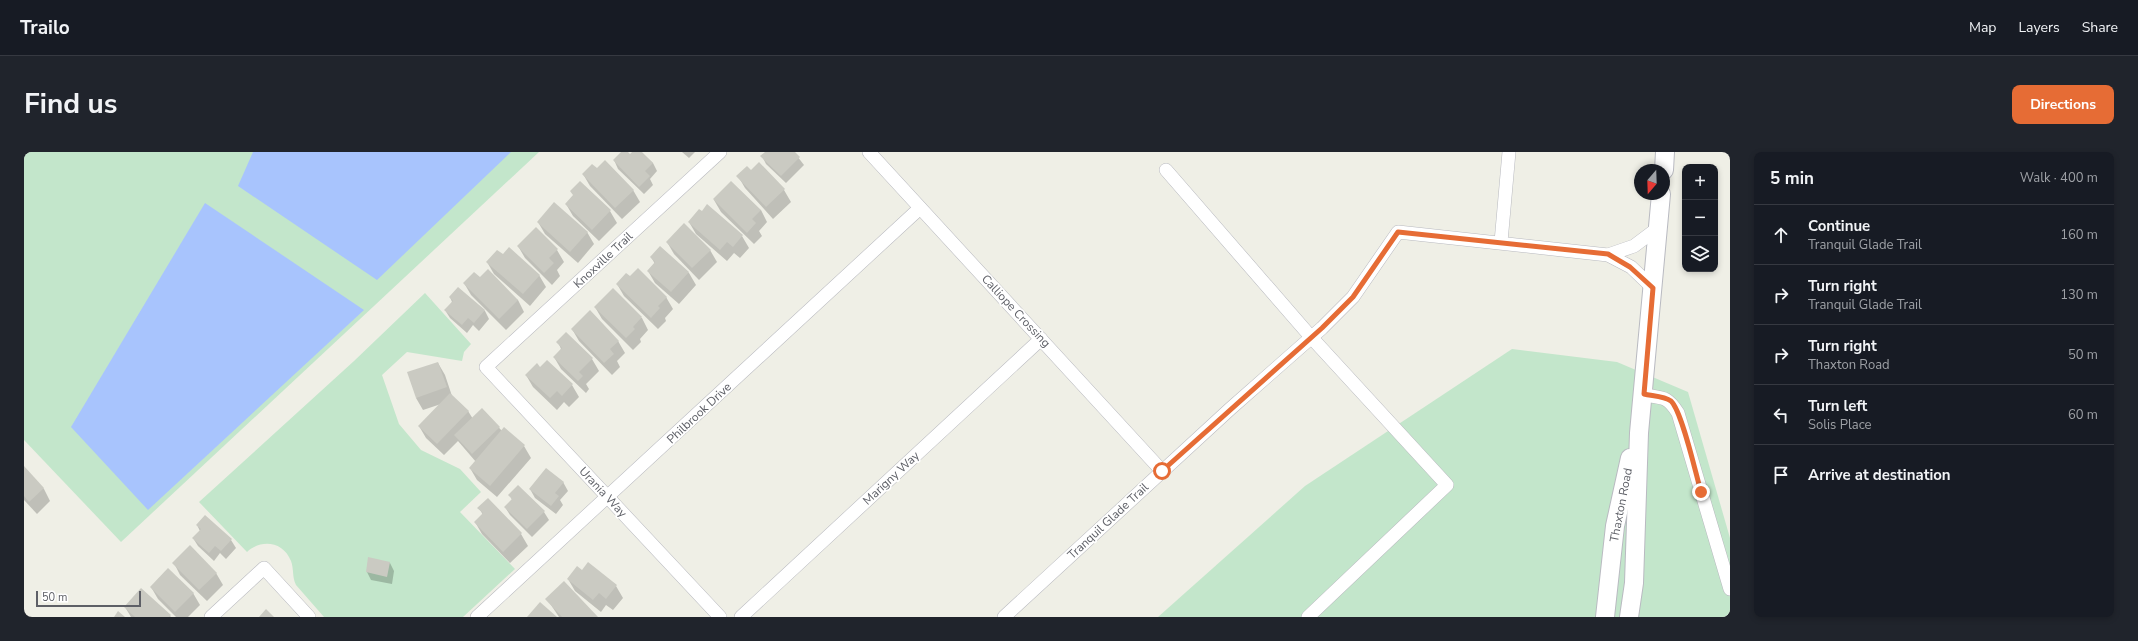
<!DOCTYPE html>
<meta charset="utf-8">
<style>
:root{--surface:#171b24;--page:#20242c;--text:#f1f3f6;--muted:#9ea1a6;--line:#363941;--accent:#e66c35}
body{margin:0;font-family:"Nunito Sans",sans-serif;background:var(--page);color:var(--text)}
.controls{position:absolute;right:12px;top:12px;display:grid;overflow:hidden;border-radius:8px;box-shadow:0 2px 6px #0003}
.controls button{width:36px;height:36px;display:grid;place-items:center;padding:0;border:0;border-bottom:1px solid var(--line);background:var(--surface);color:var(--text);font:20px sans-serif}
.compass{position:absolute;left:1610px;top:12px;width:36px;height:36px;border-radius:50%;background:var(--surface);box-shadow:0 2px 6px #0003;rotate:199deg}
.scale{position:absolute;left:12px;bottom:10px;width:105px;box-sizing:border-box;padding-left:4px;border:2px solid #5d5f66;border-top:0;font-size:11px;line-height:14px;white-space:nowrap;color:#5d5f66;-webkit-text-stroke:3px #fff;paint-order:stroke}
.stop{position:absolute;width:12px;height:12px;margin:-9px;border:3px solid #e66c35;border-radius:50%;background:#fff}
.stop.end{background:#e66c35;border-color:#fff;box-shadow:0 1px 4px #0008}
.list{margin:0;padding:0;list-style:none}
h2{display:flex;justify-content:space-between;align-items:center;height:52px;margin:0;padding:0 16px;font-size:17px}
h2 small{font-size:13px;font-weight:400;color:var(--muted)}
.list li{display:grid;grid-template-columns:26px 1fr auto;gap:12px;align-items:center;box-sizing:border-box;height:60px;padding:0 16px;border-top:1px solid var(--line)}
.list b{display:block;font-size:15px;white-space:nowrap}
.list p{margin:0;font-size:13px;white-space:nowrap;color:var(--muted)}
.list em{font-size:13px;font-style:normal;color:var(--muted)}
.icon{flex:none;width:22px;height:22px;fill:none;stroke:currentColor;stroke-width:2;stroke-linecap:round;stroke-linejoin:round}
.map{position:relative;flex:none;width:1706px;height:465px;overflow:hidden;border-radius:8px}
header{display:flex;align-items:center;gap:24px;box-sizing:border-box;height:56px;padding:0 20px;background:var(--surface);border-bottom:1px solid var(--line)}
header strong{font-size:19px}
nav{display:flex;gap:22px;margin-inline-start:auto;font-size:14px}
.intro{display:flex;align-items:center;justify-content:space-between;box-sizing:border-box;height:96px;padding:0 24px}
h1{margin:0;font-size:28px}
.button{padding:10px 18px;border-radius:8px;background:var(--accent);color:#fff;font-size:14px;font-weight:700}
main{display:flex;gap:24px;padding:0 24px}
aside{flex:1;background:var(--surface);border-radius:8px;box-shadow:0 2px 6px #0003}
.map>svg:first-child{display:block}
.green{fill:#c3e6cb}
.water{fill:#a8c4fd}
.shadow{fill:#0003}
.building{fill:#cacac2}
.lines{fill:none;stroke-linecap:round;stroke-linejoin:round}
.street-casing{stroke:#b8b9bf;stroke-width:14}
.secondary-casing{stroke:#b9bac1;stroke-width:20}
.street{stroke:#fff;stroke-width:13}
.secondary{stroke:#fff;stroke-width:18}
.route{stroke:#e66c35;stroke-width:5}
.labels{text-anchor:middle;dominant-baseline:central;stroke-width:3.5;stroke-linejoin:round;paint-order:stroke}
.street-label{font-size:12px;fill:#5d5f66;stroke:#fff}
</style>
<header>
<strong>Trailo</strong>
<nav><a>Map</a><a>Layers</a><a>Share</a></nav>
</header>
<div class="intro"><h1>Find us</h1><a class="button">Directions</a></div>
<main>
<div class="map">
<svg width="1706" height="465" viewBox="0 0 1706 465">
<rect width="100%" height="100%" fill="#efefe6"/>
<!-- green -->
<g class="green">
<path d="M0 0H515L97 390 0 288Z"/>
<path d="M401 141 447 192 440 200 438 209 383 200 358 223 375 272 397 298 436 317 457 340 436 360 491 417 439 465H300L272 433C268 425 270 417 267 409 259 389 237 387 223 400L175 350 330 209Z"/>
<path d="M1488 197 1593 210 1664 240 1706 386V465H1134L1281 334Z"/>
</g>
<!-- water -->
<g class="water">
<path d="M229 0H487L353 128 214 34Z"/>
<path d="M181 51 340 158 124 358 47 275Z"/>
</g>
<!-- shadow -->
<g class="shadow">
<path d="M598 0H602L606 4 609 0H617L629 11 633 19 626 27 629 33 620 42 594 17 590 8Z"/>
<path d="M658 0H671L665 6Z"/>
<path d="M742 0H770L780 13 762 31 742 12 738 4Z"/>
<path d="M735 11 760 38 767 50 749 67 721 36 714 24 727 19Z"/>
<path d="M559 22 609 38 616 50 598 67 566 34Z"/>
<path d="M547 39 586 59 593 71 575 89 549 64 542 52 550 44Z"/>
<path d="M690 48 737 58 743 70 735 79 738 84 730 92 697 60Z"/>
<path d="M514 70 563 80 570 92 554 111 521 82Z"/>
<path d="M665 70 718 84 725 96 716 106 710 101 703 109 672 82Z"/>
<path d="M512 77 533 98 540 110 533 118 536 124 528 133 501 106 494 94Z"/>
<path d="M643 90 686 98 693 110 675 128 650 102Z"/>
<path d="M636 95 665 121 672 133 655 152 631 131 624 119 631 112 627 105Z"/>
<path d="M463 110 515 123 522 135 506 154 470 122Z"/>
<path d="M456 127 494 148 500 160 482 178 447 143 440 131Z"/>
<path d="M593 132 642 145 649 157 641 166 642 169 634 177 600 144Z"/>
<path d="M434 136 461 159 465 167 455 179 449 173 443 181 426 166 421 158 428 150 426 145Z"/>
<path d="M571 155 618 166 624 178 616 187 617 190 609 198 578 167Z"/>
<path d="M548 177 594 189 601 201 593 209 596 215 588 223 555 189Z"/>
<path d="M534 190 568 207 575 219 562 232 565 237 562 241 537 217 530 205 537 197Z"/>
<path d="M523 209 548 233 555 245 545 255 540 250 533 258 509 235 502 223 516 216Z"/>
<path d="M414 211 421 223 428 244 444 259 449 267 458 257 478 279 500 294 507 306 473 345 453 328 446 316 452 310 434 289 420 303 402 286 395 274 417 252 399 258 392 246Z"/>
<path d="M0 316 20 337 26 349 13 362 0 348Z"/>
<path d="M539 330 544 339 536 348 539 353 532 362 511 346 506 337Z"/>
<path d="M486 343 520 360 525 368 508 385 486 363 481 355 488 348Z"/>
<path d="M464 347 497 382 504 394 486 411 458 382 451 370 459 363 455 356Z"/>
<path d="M181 364 207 388 212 396 202 407 196 401 190 409 174 394 169 386 176 379 173 373Z"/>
<path d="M150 411 192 421 199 433 183 449 156 423Z"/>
<path d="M366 411 370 419 368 432 347 428 343 420Z"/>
<path d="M544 427 592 434 599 446 589 458 582 453 577 460 551 439Z"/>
<path d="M127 435 169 441 176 453 164 465H152L134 447Z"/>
<path d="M523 447 573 465H535Z"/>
<path d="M101 455 146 464 147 465H107Z"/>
</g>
<!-- building -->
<g class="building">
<path d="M597 0H604L606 2 608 0H618L629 11 621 19 626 24 615 35 589 8Z"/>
<path d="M741 0H771L776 5 757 24 736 4Z"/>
<path d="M581 8 610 38 591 56 558 22 568 12 573 16Z"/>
<path d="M735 10 761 37 742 55 712 24 723 14 727 18Z"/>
<path d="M556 29 587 58 568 78 541 52 549 43 546 39Z"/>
<path d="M707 29 737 58 728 67 732 71 723 81 689 47Z"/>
<path d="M530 50 564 80 546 100 513 70Z"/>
<path d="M683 52 719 83 709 95 703 90 696 98 664 70 675 57 678 59Z"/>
<path d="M660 71 687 98 668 116 642 90Z"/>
<path d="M512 75 534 97 525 106 530 111 520 121 493 94Z"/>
<path d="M636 94 665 120 647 140 623 119 631 110 626 105Z"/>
<path d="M485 95 516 123 499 142 462 110 473 98 479 102Z"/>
<path d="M614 116 643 145 634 154 636 156 627 166 592 132 602 121 606 124Z"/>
<path d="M464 117 494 148 475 167 439 131 450 120 456 125Z"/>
<path d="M434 135 461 158 450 171 444 166 438 173 420 158 429 149 425 145Z"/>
<path d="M589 136 618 165 609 175 611 177 602 186 570 155Z"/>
<path d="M566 158 595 189 586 197 590 202 580 211 547 177Z"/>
<path d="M542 180 569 206 555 220 559 224 554 229 529 205 538 196 532 190Z"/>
<path d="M523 208 549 232 538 244 533 239 526 246 501 223 513 211 516 215Z"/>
<path d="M414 210 423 235 392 246 383 220Z"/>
<path d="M426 241 445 259 413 292 394 274Z"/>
<path d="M458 256 476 275 448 302 430 283Z"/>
<path d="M480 275 501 293 466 334 445 316Z"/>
<path d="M0 314 20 336 5 350 0 344Z"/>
<path d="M522 316 540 330 531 341 535 344 527 354 505 337Z"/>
<path d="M494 333 521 359 503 377 480 355 488 347 484 343Z"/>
<path d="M464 346 498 381 479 400 450 370 459 361 453 356Z"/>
<path d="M181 363 208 387 197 399 191 394 185 401 168 386 177 377 172 373Z"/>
<path d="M166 393 193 421 175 438 148 411Z"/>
<path d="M344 405 366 410 363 425 342 420Z"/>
<path d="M564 410 593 433 582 447 575 441 569 448 543 427 553 414 558 418Z"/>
<path d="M144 416 170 441 151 460 126 435Z"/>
<path d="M540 429 574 465H538L521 447Z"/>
<path d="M117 436 147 463 145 465H111L100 455Z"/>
<path d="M516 450 533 465H503Z"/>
<path d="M242 457 250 465H235Z"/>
<path d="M94 459 101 465H90Z"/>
</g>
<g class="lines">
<!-- street casing -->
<g class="street-casing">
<g id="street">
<path d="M696 0 462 215 696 465"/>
<path d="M845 0 1138 319"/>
<path d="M1142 18 1287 185 1423 333 1284 465"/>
<path d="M1477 90 1485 0"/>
<path d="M1584 103 1610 94 1634 76"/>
<path d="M1620 243C1639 246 1643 244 1654 261L1706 437"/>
<path d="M187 465 240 416 285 465"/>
<path d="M453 465 896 56"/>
<path d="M717 465 1017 187"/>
<path d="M980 465 1206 257 1298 176 1329 145 1374 80 1584 103 1607 115 1629 136"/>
</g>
</g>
<!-- secondary casing -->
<g class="secondary-casing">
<g id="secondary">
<path d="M1640 18 1641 0"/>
<path d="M1581 465 1591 374 1606 306"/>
<path d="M1605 465 1610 431 1615 281 1637 42"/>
</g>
</g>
<!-- street -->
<use href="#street" class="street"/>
<!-- secondary -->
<use href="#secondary" class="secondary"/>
</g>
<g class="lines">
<!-- route -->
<path class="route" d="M1138 319 1298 176 1329 145 1374 80 1584 102 1606 115 1629 136 1620 242C1628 244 1640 244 1647 249 1658 259 1672 323 1677 340"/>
</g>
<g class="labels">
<!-- street labels -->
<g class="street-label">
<text transform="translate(579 108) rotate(-43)">Knoxville Trail</text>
<text transform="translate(992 159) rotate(47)">Calliope Crossing</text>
<text transform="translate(675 261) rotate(-43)">Philbrook Drive</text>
<text transform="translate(867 326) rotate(-43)">Marigny Way</text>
<text transform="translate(579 340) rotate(47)">Urania Way</text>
<text transform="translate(1597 353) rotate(-79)">Thaxton Road</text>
<text transform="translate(1084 369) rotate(-43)">Tranquil Glade Trail</text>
</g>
</g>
</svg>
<div class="controls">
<button>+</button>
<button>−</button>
<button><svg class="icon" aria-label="layers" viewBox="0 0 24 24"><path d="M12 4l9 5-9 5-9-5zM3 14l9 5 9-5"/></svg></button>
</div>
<svg class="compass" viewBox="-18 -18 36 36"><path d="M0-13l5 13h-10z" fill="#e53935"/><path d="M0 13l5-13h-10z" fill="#9ea1a6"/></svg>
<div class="scale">50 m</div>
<div class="stop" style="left:1138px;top:319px"></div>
<div class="stop end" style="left:1677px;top:340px"></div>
</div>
<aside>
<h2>5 min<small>Walk · 400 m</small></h2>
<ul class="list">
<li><svg class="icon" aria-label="ahead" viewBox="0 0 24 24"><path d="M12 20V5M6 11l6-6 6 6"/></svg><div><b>Continue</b><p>Tranquil Glade Trail</p></div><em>160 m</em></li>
<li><svg class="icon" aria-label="right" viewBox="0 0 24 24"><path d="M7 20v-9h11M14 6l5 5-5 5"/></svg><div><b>Turn right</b><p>Tranquil Glade Trail</p></div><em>130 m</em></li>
<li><svg class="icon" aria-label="right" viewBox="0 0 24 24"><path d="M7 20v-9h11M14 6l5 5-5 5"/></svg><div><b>Turn right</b><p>Thaxton Road</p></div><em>50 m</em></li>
<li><svg class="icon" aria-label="left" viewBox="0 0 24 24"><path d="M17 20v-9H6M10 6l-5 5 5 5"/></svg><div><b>Turn left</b><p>Solis Place</p></div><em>60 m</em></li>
<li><svg class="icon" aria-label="arrive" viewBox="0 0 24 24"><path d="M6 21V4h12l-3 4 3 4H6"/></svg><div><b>Arrive at destination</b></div></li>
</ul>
</aside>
</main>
